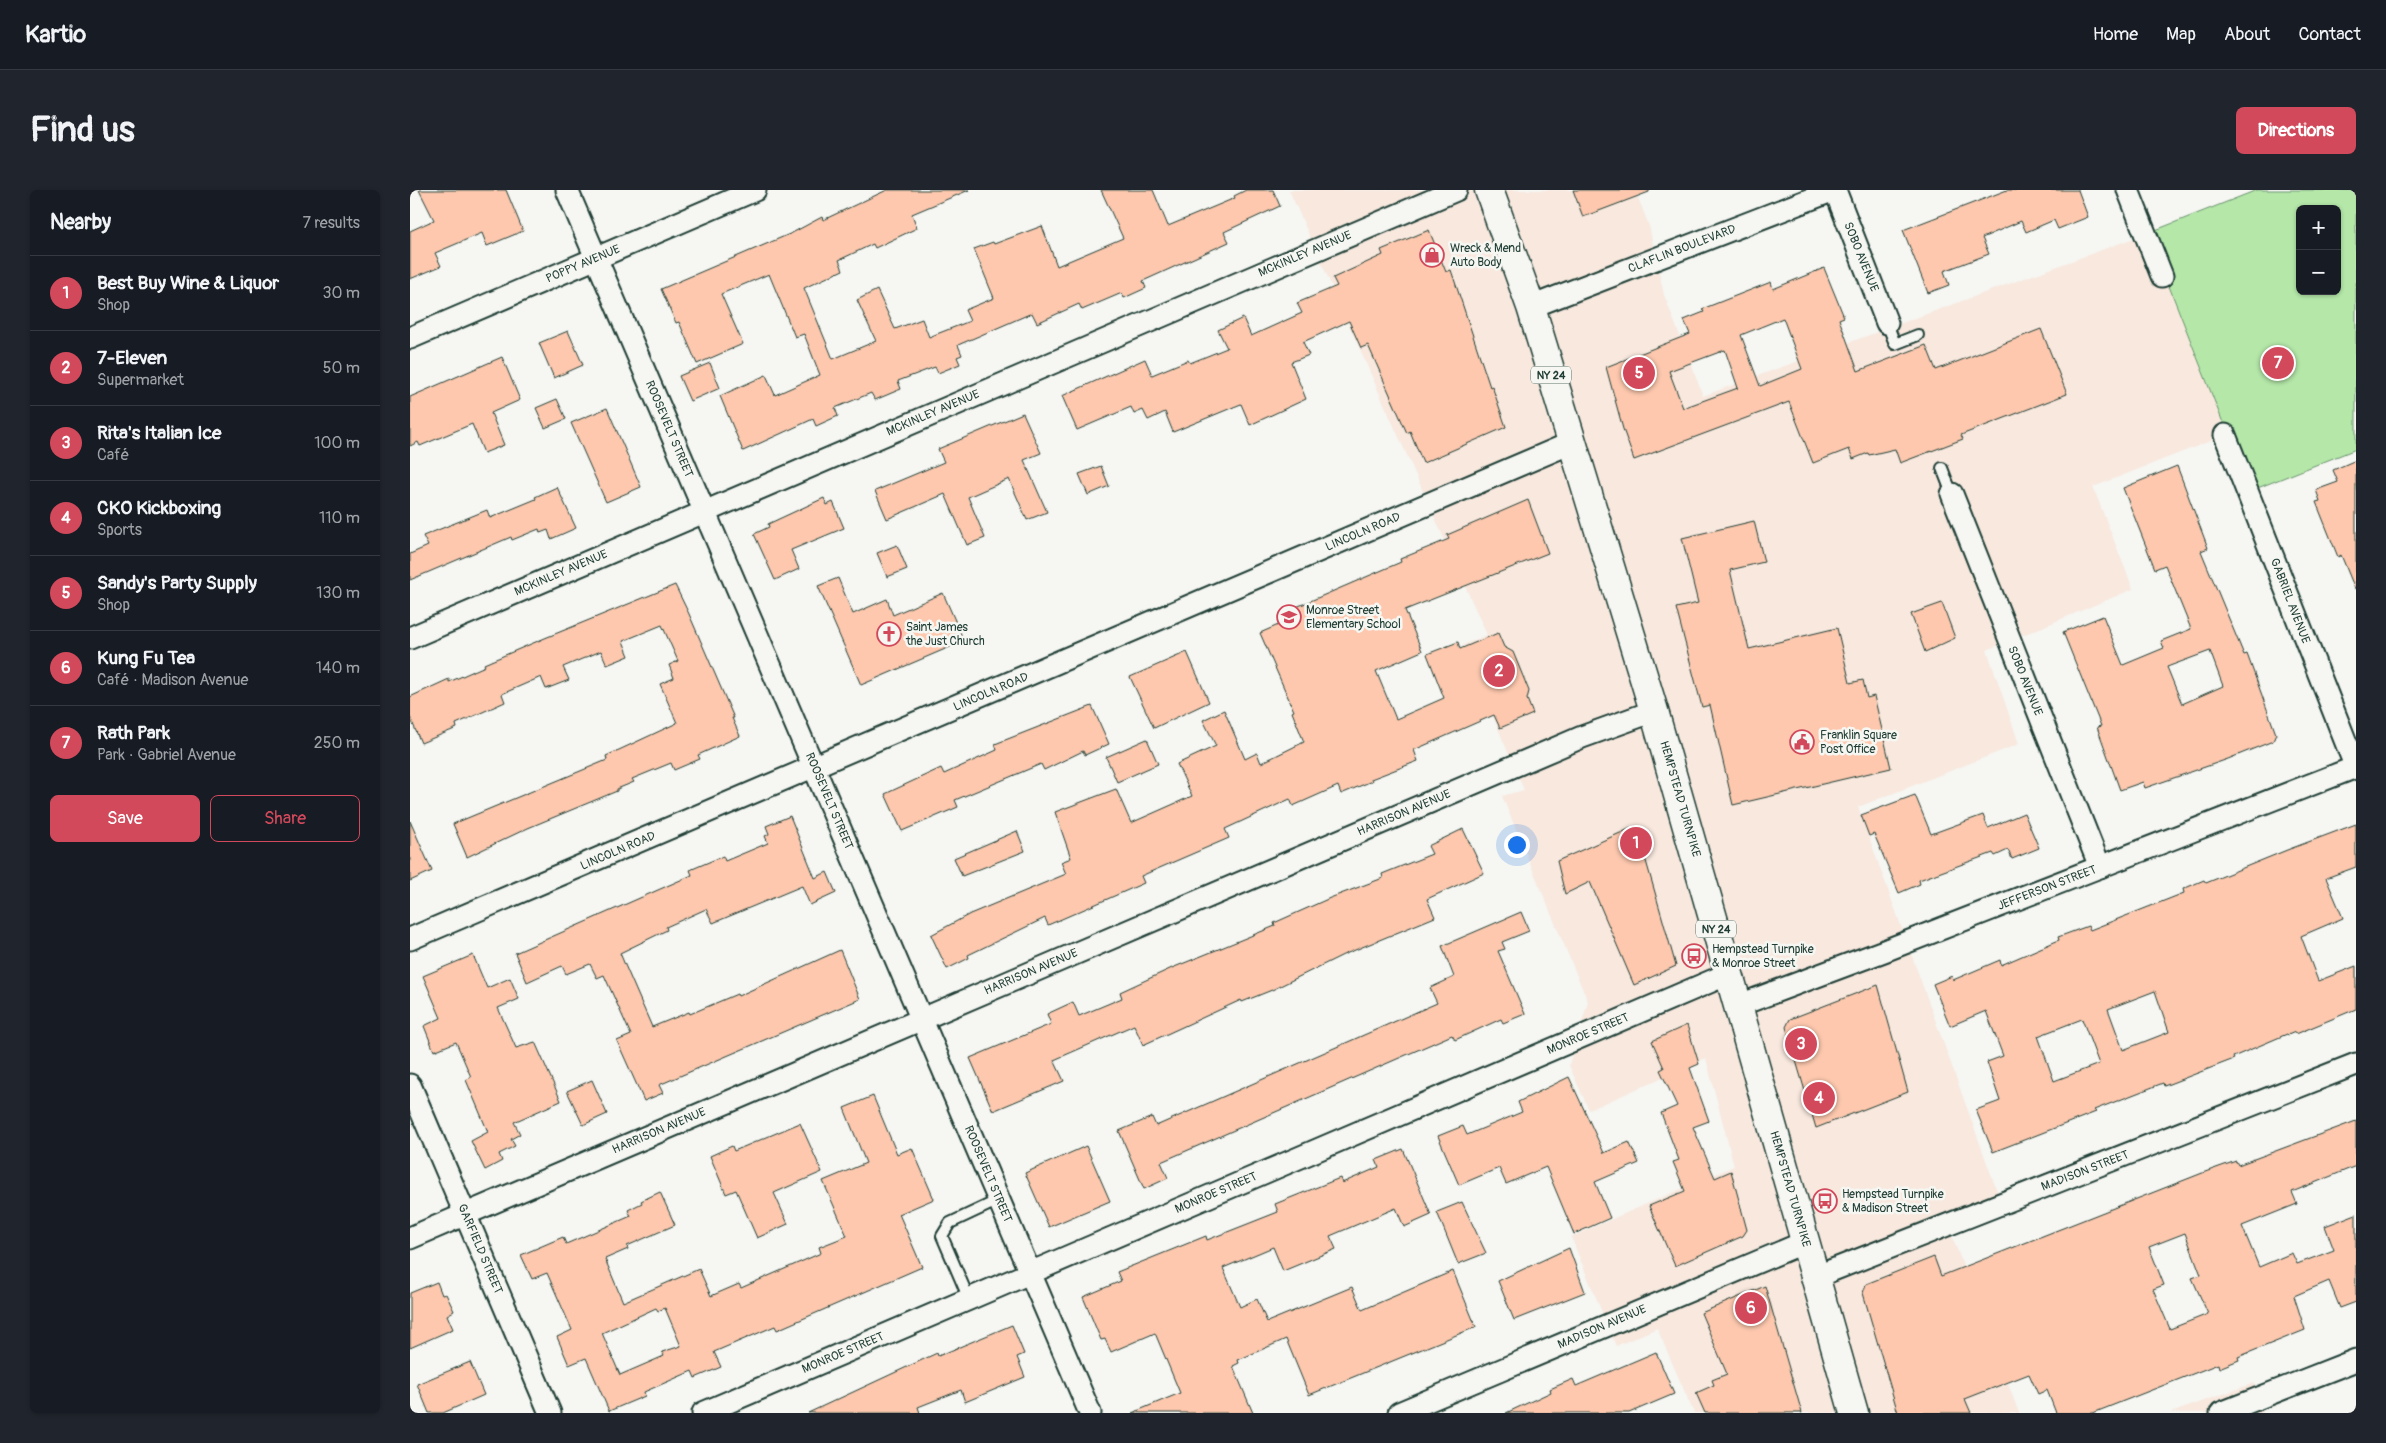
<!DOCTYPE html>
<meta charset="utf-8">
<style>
:root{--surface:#171b24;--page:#20242c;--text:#f1f3f6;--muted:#9ea1a6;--line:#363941;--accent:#d1495b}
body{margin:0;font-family:Pangolin,sans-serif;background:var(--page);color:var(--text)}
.controls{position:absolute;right:15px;top:15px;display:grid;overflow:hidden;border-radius:8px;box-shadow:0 1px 4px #0004}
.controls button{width:45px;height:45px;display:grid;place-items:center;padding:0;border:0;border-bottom:1px solid var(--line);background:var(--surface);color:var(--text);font:25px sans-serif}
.you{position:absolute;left:1106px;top:654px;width:18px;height:18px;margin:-12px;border:4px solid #fff;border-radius:50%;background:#1a73e8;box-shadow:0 0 0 8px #1a73e833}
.badge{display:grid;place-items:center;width:32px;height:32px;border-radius:50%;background:var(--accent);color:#fff;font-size:16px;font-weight:700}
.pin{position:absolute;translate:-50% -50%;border:2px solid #fff;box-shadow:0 1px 5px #0006}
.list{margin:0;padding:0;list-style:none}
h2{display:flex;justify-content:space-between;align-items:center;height:65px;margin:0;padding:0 20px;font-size:21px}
h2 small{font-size:16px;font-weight:400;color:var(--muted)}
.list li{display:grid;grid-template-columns:32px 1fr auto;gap:15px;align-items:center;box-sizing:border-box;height:75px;padding:0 20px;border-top:1px solid var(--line)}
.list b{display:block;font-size:19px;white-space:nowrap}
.list p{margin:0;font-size:16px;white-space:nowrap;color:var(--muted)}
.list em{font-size:16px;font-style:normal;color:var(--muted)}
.actions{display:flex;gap:10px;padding:15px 20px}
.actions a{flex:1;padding:11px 0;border:1px solid var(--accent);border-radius:8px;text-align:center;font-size:18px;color:var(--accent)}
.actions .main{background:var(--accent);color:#fff}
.map{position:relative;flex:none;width:1946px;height:1223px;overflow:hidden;border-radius:8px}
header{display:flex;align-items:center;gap:30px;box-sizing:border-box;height:70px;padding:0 25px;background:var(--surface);border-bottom:1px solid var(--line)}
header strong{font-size:24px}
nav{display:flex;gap:28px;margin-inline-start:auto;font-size:18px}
.intro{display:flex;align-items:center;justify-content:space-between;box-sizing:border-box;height:120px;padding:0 30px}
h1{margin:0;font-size:35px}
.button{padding:12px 22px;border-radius:8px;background:var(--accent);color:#fff;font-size:18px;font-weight:700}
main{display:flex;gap:30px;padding:0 30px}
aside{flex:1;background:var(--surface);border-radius:8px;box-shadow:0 1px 4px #0004}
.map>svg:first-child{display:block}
.built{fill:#f8e8de}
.green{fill:#b4e7a8;stroke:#6a926e;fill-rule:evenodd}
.building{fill:#fdc8ae;stroke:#1f3d34;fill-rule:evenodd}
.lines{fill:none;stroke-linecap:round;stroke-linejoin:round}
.service-casing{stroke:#1f3d34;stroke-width:14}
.minor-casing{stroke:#1f3d34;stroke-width:25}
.primary-casing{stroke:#1f3d34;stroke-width:31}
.service{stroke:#f6f6f2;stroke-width:10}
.minor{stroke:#f6f6f2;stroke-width:21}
.primary{stroke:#f6f6f2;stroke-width:28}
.labels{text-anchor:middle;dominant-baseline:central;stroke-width:5;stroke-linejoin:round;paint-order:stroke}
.shield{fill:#f6f6f2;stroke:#60746d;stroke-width:1}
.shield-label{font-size:11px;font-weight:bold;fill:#1f3d34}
.poi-label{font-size:12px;fill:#1f3d34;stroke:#f6f6f2;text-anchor:start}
.street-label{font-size:12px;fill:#1f3d34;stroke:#f6f6f2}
</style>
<header>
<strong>Kartio</strong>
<nav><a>Home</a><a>Map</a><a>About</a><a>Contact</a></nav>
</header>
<div class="intro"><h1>Find us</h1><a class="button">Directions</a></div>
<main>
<aside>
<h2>Nearby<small>7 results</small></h2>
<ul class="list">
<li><span class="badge">1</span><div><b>Best Buy Wine &amp; Liquor</b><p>Shop</p></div><em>30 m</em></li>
<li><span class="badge">2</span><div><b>7-Eleven</b><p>Supermarket</p></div><em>50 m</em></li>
<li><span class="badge">3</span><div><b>Rita's Italian Ice</b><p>Café</p></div><em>100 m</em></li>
<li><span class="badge">4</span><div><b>CKO Kickboxing</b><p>Sports</p></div><em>110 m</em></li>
<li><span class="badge">5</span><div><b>Sandy's Party Supply</b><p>Shop</p></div><em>130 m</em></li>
<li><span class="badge">6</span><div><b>Kung Fu Tea</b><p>Café · Madison Avenue</p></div><em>140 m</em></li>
<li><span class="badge">7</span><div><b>Rath Park</b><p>Park · Gabriel Avenue</p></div><em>250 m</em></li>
</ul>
<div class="actions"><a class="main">Save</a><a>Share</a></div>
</aside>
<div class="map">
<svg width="1946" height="1223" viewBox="0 0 1946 1223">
<rect width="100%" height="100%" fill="#f6f6f2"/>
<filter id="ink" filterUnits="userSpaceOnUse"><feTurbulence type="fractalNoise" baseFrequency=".02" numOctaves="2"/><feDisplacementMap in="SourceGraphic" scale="10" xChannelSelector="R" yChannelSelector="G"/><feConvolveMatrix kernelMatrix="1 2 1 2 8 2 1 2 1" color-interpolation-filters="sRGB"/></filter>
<g filter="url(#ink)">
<!-- built -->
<g class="built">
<path d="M879 0H1225L1239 36 1254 105 1293 206 1738 43 1818 244 1683 297 1723 399 1577 460 1609 554 1448 617 1591 1012 1537 1033 1609 1223H1284L1247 1138 1206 1156 1161 1047 1324 976 1296 868 1179 920 1159 875 1178 812 1092 606 1114 600 1053 455 1077 445Z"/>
<path d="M1844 1193 1853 1223H1761Z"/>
</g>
<!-- green -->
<path class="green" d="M1847 0H1946V259L1840 301 1738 43ZM1890 19H1927V101H1890Z"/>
<!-- building -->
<g class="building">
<path d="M9 0H96L113 41 77 56 72 43 25 63 31 76 0 89V41L24 30Z"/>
<path d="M477 0H559L502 24 507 38 465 58 463 54 429 70 433 80 394 98 423 169 466 151 447 110 467 100 485 139 512 129 519 147 560 131 555 120 584 108 564 59 583 52 584 54 632 36 647 76 713 48 691 0H743L758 36 825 8 824 6 836 0H863L870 16 814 42 819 52 733 91 736 98 714 108 712 103 672 120 669 114 627 133 622 123 548 155 552 165 547 167 550 174 528 183 525 177 488 191 491 199 465 210 461 203 425 218 428 226 406 236 403 229 333 261 310 206 356 185 365 205 410 185 394 144 385 147 359 84 311 104 333 154 287 174 269 132 266 133 251 99 382 43 412 27 413 30Z"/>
<path d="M1163 0H1239V2L1173 27Z"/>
<path d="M1597 0H1668L1678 27 1648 39 1644 30 1616 42 1611 31 1572 48 1579 64 1534 81 1539 95 1518 103 1493 40Z"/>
<path d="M1019 40 1036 82 1041 80 1080 197 1082 196 1096 237 1013 273 1000 241 997 243 958 155 951 158 939 131 893 152 899 165 881 172 896 209 840 235 831 214 763 242 755 222 738 230 733 220 724 224 721 217 667 240 652 206 735 169 742 185 778 170 780 173 817 158 808 140 833 128 841 146 892 123 887 113 927 96 923 88 973 65 971 60Z"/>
<path d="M1414 78 1434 127 1429 129 1448 181 1516 155 1526 180 1631 139 1657 204 1551 245 1553 249 1490 273 1485 259 1459 265 1458 263 1443 269 1439 259 1403 273 1379 212 1224 270 1213 239 1196 177 1280 144 1274 130 1294 122 1292 119 1361 92 1363 99ZM1373 128 1392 179 1350 196 1331 145ZM1315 160 1328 198 1273 218 1259 181Z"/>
<path d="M158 141 173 175 144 188 129 153Z"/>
<path d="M92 167 110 210 81 223 94 255 74 263 62 234 10 256 8 252 0 256V207Z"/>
<path d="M300 173 310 198 280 211 269 186Z"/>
<path d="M147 209 156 229 135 238 126 218Z"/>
<path d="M197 218 231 297 196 312 161 233Z"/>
<path d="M613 223 631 263 614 270 637 322 617 330 599 289 558 307 575 348 557 355 535 304 477 329 465 301 534 272 528 259Z"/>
<path d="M1946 270V399H1945L1931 365 1928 367 1906 312 1910 311 1906 300 1928 292 1923 280Z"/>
<path d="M691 276 699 296 678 305 669 284Z"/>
<path d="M1767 276 1798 358 1791 361 1834 465 1837 464 1866 544 1863 551 1818 569 1735 598 1733 592 1710 600 1687 537 1691 536 1653 442 1693 426 1713 475 1754 458 1751 451 1781 439 1755 375 1745 379 1713 298ZM1800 461 1813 496 1772 514 1757 477Z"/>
<path d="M147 297 166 338 141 349 138 340 130 343 129 339 102 350 101 347 0 390V364L18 356 13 346 77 320 80 328 126 309 125 307Z"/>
<path d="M414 308 417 315 423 312 434 338 381 360 389 379 365 390 344 344 359 337 358 334Z"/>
<path d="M1118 310 1138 363 995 420 1012 461 966 481 986 529 1034 508 1017 464 1048 452 1050 459 1088 443 1094 457 1103 462 1119 501 1117 509 1123 524 1090 538 1084 525 1004 560 1008 571 961 589 962 591 931 604 928 596 883 616 880 609 815 639 819 648 731 686 734 693 638 735 635 728 558 765 559 768 537 779 521 745 560 724 656 684 651 672 661 668 645 622 706 599 721 633 782 606 767 574 806 556 793 530 814 520 835 569 847 563 851 573 894 552 882 522 884 521 850 443 873 433 870 424 991 372 990 369 1039 349 1037 345Z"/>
<path d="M1344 331 1354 372 1320 380 1339 459 1427 438 1440 493 1453 490 1457 508 1464 506 1481 578 1323 615 1300 515 1292 517 1266 418 1288 413 1272 348Z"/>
<path d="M487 355 497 379 477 387 467 363Z"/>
<path d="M428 388 443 424 477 409 483 425 533 403 554 451 451 495 408 396Z"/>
<path d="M265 395 279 424 324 528H322L330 546 288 565 290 569 264 580 261 573 222 589 224 592 207 599V601L118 638 57 667 43 634 197 570 196 566 267 533 250 494 264 488 259 475 268 471 252 435 213 451 219 466 197 475 191 461 153 477 159 490 136 499 131 487 92 504 95 512 46 534 47 538 11 553 0 527V507L39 489V492L75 476 74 474 135 448Z"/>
<path d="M1532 413 1545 448 1515 462 1501 424Z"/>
<path d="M777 462 799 512 744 538 720 487Z"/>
<path d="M682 516 699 554 675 565 673 561 634 580 631 574 545 610 548 617 492 641 475 604 531 578 534 584 587 560 585 554Z"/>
<path d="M737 549 748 574 707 592 696 567Z"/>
<path d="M1505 605 1521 644 1573 625 1578 638 1614 623 1629 658 1602 669 1598 660 1585 666 1583 663 1509 690 1510 694 1489 703 1464 644 1459 646 1451 625Z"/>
<path d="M380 626 405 688 417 682 426 703 400 715 392 696 303 733 296 719 256 737 257 740 210 763 215 775 242 837 279 822 280 824 327 804 328 806 430 760 450 809 249 895 253 903 234 911 207 851 221 845 194 785 187 788 180 774 156 784 152 776 117 792 105 763 282 685 280 680 313 666 315 671 358 653 355 646 359 644 356 636Z"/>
<path d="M0 631 22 681 0 691Z"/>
<path d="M1946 634V677L1916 688 1933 728 1891 746 1908 791 1946 776V819L1886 844 1885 842 1878 845 1877 844 1823 867 1824 869 1754 896 1753 893 1684 920 1686 922 1583 962 1566 920 1590 911 1577 872 1593 866 1576 821 1540 836 1523 794 1542 786 1543 790 1590 770 1591 775 1649 750 1648 747 1678 736 1680 740 1774 703 1773 699 1794 690 1796 693 1877 660ZM1745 801 1759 842 1713 860 1698 819ZM1672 829 1689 874 1644 891 1628 846Z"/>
<path d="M1226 636 1266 776 1224 795 1180 692 1155 704 1147 671Z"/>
<path d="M1053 639 1074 683 1017 709 1025 727 933 765 862 800 832 812 831 810 733 855 724 835 644 870 654 891 583 921 560 868 641 834 637 824 663 812 669 826 712 808 710 802 762 778 865 736 864 733 920 708 973 688 972 684 1022 664 1018 656Z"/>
<path d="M607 641 615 661 552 686 544 668Z"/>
<path d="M1111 722 1119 741 1092 752 1095 759 1088 761 1115 824 1093 833 1091 829 1045 850 1042 845 751 972 758 988 734 999 709 941 742 927 746 936 1027 813 1020 798 1044 787 1032 756Z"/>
<path d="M63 765 77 798 100 788 109 809 88 818 106 858 125 852 151 911 104 932 110 944 101 949 105 956 89 964 92 971 75 980 61 951 78 942 56 890 61 887 46 852 24 861 14 836 31 828 13 786Z"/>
<path d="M1468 795 1498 902 1406 938 1376 837 1380 829Z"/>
<path d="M1277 835 1289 874 1280 878 1299 931 1283 937 1305 988 1321 981 1337 1040 1333 1046 1265 1076 1239 1016 1275 1001 1263 972 1269 970 1251 923 1267 916 1250 880 1254 878 1242 851Z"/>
<path d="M1159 887 1194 963 1219 952 1229 973 1185 992 1200 1028 1164 1044 1136 977 1096 994 1089 978 1049 995 1028 946 1053 936 1057 945 1112 922 1108 912Z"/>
<path d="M182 890 197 924 173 935 157 901Z"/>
<path d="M463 906 487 964 502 958 524 1009 489 1024 512 1077 367 1140 365 1136 304 1162 311 1177 285 1188 282 1181 234 1202 235 1206 199 1221 176 1168 159 1175 147 1147 162 1140 137 1083 122 1089 111 1065 153 1047 156 1054 221 1026 218 1020 232 1013 231 1011 250 1002 265 1035 217 1056 218 1059 195 1069 213 1112 289 1079 301 1106 329 1094 331 1098 411 1063 409 1057 437 1046 413 991 456 973 434 918ZM246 1118 248 1121 255 1118 271 1156 252 1162 254 1166 210 1185 192 1143Z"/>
<path d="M1946 931V976L1882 1002 1887 1014 1832 1036 1849 1077 1882 1063 1887 1074 1924 1060 1915 1036 1946 1024V1112L1930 1118 1919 1091 1884 1106 1895 1140 1828 1167 1829 1170 1809 1178 1808 1174 1683 1223H1646L1637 1200 1628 1204 1619 1184 1555 1209 1561 1223H1488L1453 1103 1456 1094 1524 1067 1531 1086 1795 982 1826 971 1828 975ZM1775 1043 1791 1085 1782 1088 1798 1124 1760 1139 1743 1099 1754 1095 1739 1057Z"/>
<path d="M390 933 412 982 364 1003 378 1034 347 1048 326 1000 316 1004 300 966 322 956 324 961Z"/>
<path d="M676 956 700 1011 639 1037 615 983Z"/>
<path d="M993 959 1021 1025 994 1037 986 1018 920 1046 926 1059 873 1081 863 1057 813 1078 830 1117 847 1109 857 1132 942 1097 952 1120 1043 1081 1066 1137 899 1205 876 1149 828 1170 829 1173 823 1176 843 1223H722L770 1203 745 1143 701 1162 695 1149 691 1150 673 1107 711 1091 707 1082 796 1046 797 1050 868 1022 865 1014 930 988 932 993 969 977 966 970Z"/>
<path d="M1052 1012 1076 1063 1048 1074 1027 1022Z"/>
<path d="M1159 1058 1175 1102 1104 1130 1088 1091Z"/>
<path d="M27 1092 32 1105 36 1104 44 1121 37 1125 43 1139 0 1158V1103Z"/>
<path d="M1355 1096 1392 1223H1295L1286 1203 1304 1195 1302 1190 1317 1184 1291 1123Z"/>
<path d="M602 1135 614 1164 607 1167 615 1187 555 1212 551 1200 508 1217 510 1223H398L527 1163 528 1166Z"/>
<path d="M1246 1162 1264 1204 1219 1223H1096L1141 1202 1140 1199 1163 1189 1166 1196Z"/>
<path d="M60 1172 74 1205 33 1223H19L7 1194Z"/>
</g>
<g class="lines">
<!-- service casing -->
<g class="service-casing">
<g id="service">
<path d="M1477 133 1485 154 1508 145"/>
<path d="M1532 278 1542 304"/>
<path d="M559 1109 532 1046 540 1033 589 1010"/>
</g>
</g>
<!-- minor casing -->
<g class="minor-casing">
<g id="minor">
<path d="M157 0 680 1223"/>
<path d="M1425 0 1477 133"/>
<path d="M1718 0 1752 86"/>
<path d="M1121 117 1424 0"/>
<path d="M0 148 345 0"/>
<path d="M1815 245 1946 578"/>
<path d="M1542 304 1690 677"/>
<path d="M0 448 1046 0"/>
<path d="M0 749 1161 253"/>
<path d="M1327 816 1474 761 1946 577"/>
<path d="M0 895 140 1223"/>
<path d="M0 1048 1172 547 1244 521"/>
<path d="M1405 1087 1946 874"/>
<path d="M293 1223 1318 784"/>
<path d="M989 1223 1395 1052"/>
<path d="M1811 1223 1946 1170"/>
</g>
</g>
<!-- primary casing -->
<g class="primary-casing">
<path id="primary" d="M1079 0 1121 117 1244 521 1444 1223"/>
</g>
<!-- service -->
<use href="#service" class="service"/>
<!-- minor -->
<use href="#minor" class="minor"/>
<!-- primary -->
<use href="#primary" class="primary"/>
</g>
</g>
<!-- icons -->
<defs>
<g id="shop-ring" transform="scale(1.25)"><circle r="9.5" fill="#f6f6f2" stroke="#d1495b" stroke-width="1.5"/><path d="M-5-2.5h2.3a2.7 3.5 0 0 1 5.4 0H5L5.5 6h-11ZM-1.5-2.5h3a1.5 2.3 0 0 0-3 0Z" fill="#d1495b"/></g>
<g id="school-ring" transform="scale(1.25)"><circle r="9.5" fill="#f6f6f2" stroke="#d1495b" stroke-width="1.5"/><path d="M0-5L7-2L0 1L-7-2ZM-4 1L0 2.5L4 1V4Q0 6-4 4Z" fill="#d1495b"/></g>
<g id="church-ring" transform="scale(1.25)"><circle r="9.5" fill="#f6f6f2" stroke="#d1495b" stroke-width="1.5"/><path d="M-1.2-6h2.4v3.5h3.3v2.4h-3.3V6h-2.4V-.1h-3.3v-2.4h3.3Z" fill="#d1495b"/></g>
<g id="civic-ring" transform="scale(1.25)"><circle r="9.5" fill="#f6f6f2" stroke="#d1495b" stroke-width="1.5"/><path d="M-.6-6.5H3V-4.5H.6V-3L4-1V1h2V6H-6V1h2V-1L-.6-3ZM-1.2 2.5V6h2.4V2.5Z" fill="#d1495b"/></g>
<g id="bus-ring" transform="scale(1.25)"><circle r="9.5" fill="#f6f6f2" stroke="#d1495b" stroke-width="1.5"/><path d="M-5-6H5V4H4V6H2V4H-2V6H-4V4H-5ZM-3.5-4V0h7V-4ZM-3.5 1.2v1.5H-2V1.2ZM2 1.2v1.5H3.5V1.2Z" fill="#d1495b"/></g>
</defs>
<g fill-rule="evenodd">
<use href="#shop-ring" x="1022" y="65"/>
<use href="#school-ring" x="879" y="427"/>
<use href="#church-ring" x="479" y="444"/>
<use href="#civic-ring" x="1392" y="552"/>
<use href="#bus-ring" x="1284" y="766"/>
<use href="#bus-ring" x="1415" y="1011"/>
</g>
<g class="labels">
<!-- shield labels -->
<g class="shield">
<rect x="1121" y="176.5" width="40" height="17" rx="4"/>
<rect x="1286" y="730.5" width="40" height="17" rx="4"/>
</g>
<g class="shield-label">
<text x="1141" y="185">NY 24</text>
<text x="1306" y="739">NY 24</text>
</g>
<!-- poi labels -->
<g class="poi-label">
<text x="1040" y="58">Wreck &amp; Mend<tspan x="1040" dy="14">Auto Body</tspan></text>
<text x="896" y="420">Monroe Street<tspan x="896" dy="14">Elementary School</tspan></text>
<text x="496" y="437">Saint James<tspan x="496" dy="14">the Just Church</tspan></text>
<text x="1410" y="545">Franklin Square<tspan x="1410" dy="14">Post Office</tspan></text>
<text x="1302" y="759">Hempstead Turnpike<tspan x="1302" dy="14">&amp; Monroe Street</tspan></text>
<text x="1432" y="1004">Hempstead Turnpike<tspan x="1432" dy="14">&amp; Madison Street</tspan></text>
</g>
<!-- street labels -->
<g class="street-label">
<text transform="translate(1272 59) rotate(-21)">CLAFLIN BOULEVARD</text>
<text transform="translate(895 64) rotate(-23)">MCKINLEY AVENUE</text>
<text transform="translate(1451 67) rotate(68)">SOBO AVENUE</text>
<text transform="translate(173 74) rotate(-23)">POPPY AVENUE</text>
<text transform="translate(523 223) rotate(-23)">MCKINLEY AVENUE</text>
<text transform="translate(259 239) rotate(67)">ROOSEVELT STREET</text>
<text transform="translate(953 342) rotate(-23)">LINCOLN ROAD</text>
<text transform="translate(151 383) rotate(-23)">MCKINLEY AVENUE</text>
<text transform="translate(1880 411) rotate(69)">GABRIEL AVENUE</text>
<text transform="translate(1615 491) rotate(68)">SOBO AVENUE</text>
<text transform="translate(581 502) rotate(-23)">LINCOLN ROAD</text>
<text transform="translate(1270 609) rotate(74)">HEMPSTEAD TURNPIKE</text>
<text transform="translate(419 611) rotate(67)">ROOSEVELT STREET</text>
<text transform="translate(994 623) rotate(-23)">HARRISON AVENUE</text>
<text transform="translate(208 661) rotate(-23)">LINCOLN ROAD</text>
<text transform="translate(1637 698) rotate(-21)">JEFFERSON STREET</text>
<text transform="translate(621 782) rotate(-23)">HARRISON AVENUE</text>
<text transform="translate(1178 844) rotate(-23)">MONROE STREET</text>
<text transform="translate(249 941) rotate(-23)">HARRISON AVENUE</text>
<text transform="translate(1675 981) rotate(-21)">MADISON STREET</text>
<text transform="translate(578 984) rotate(67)">ROOSEVELT STREET</text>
<text transform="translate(1380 999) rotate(74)">HEMPSTEAD TURNPIKE</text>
<text transform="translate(806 1003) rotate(-23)">MONROE STREET</text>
<text transform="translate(70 1059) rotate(67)">GARFIELD STREET</text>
<text transform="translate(1192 1137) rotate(-23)">MADISON AVENUE</text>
<text transform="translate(433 1163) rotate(-23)">MONROE STREET</text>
</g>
</g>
</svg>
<div class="controls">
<button>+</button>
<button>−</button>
</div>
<div class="you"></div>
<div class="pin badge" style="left:1226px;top:653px">1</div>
<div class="pin badge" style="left:1089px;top:481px">2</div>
<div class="pin badge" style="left:1391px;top:854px">3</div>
<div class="pin badge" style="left:1409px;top:908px">4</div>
<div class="pin badge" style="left:1229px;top:183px">5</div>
<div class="pin badge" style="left:1341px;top:1118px">6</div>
<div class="pin badge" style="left:1868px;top:173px">7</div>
</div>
</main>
